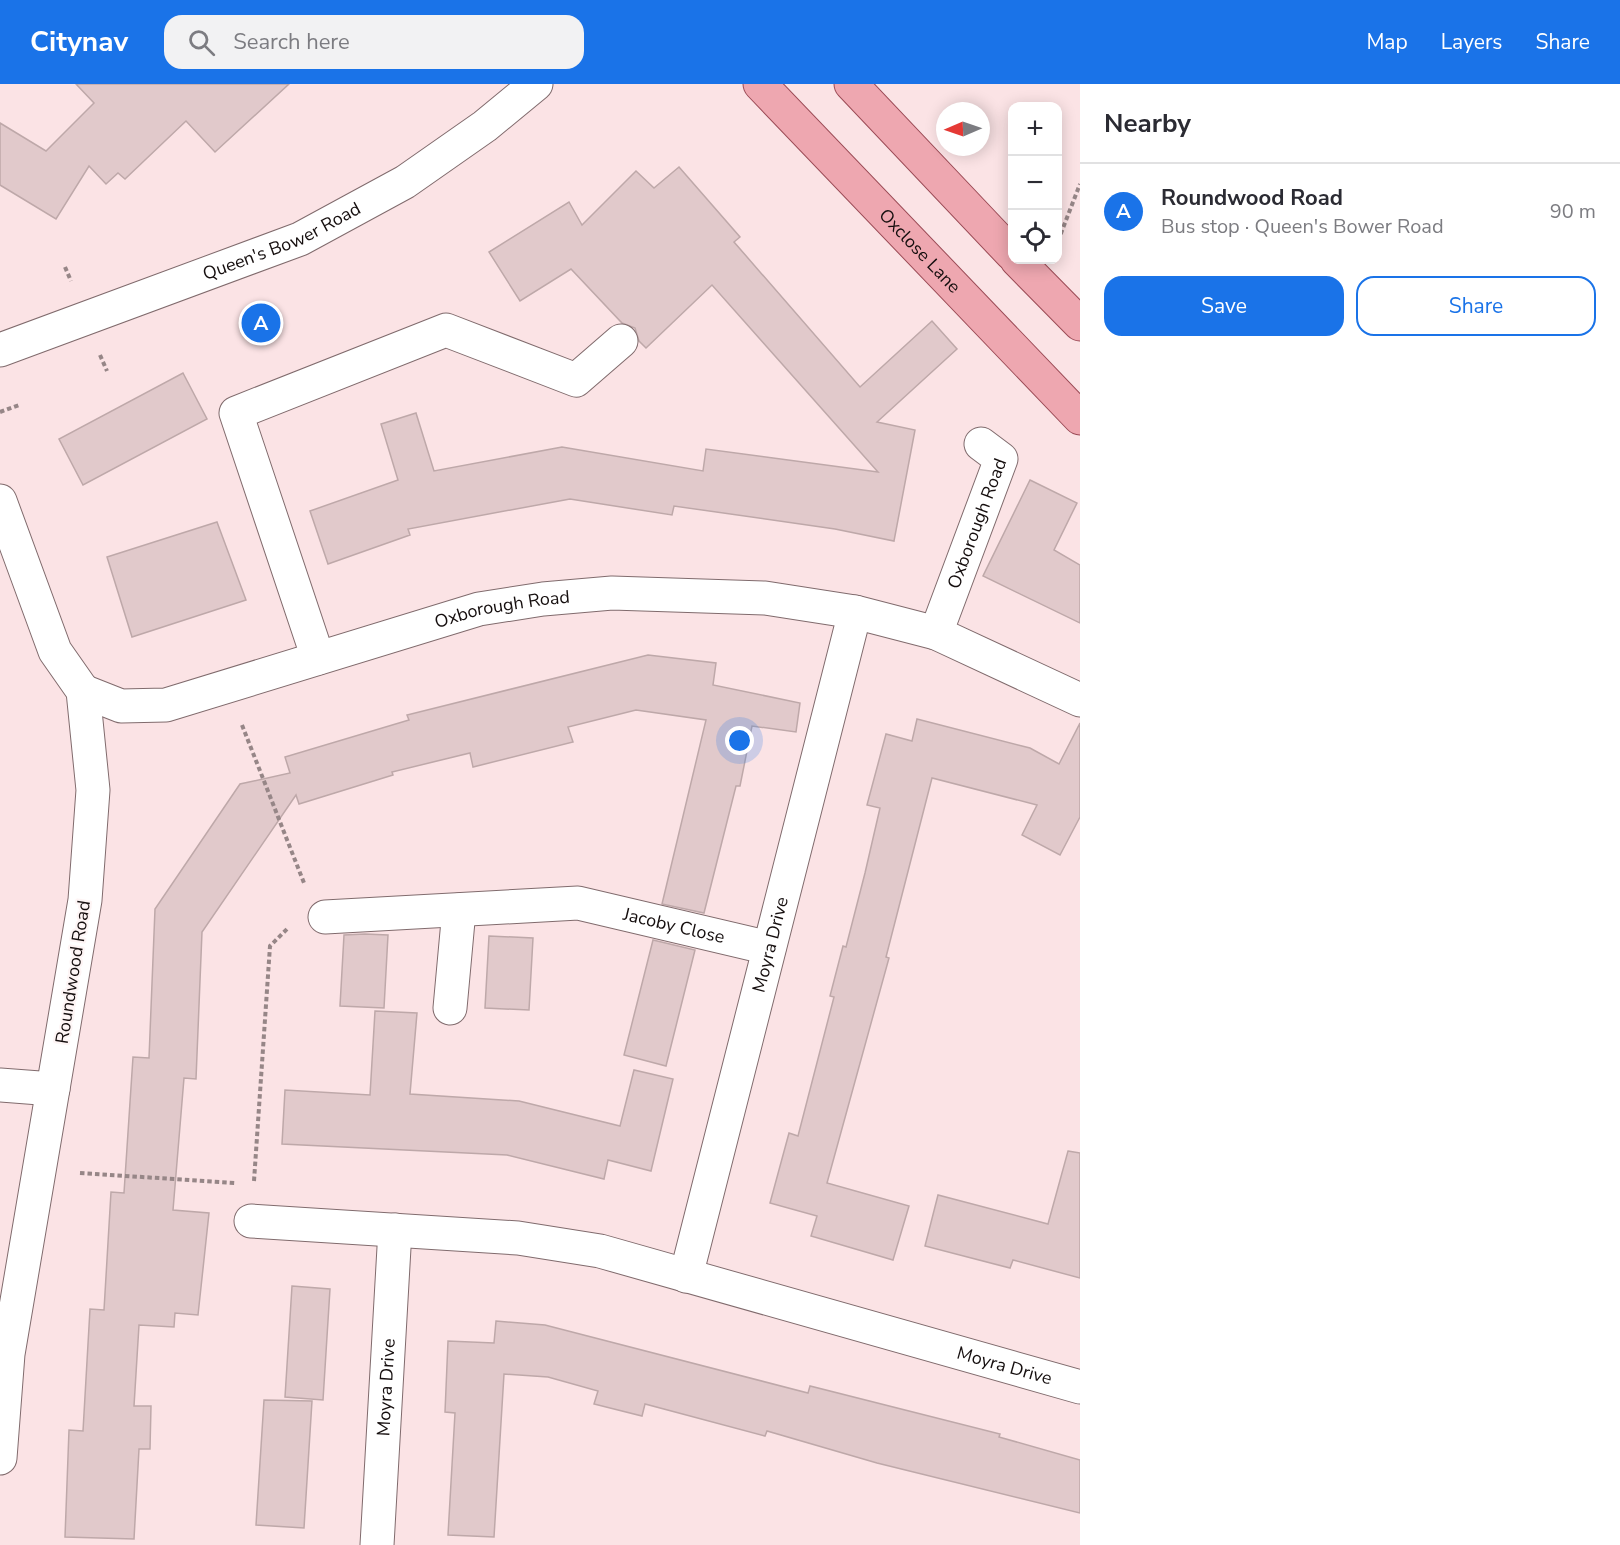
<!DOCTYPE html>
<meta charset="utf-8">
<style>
:root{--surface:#fff;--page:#f2f2f3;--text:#2b2b33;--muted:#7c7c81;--line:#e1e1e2;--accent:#1a73e8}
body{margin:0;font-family:"Nunito Sans",sans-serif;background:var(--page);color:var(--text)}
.controls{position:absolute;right:18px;top:18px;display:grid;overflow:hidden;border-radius:12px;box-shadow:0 3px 15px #0003}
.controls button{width:54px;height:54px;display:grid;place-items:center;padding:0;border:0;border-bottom:2px solid var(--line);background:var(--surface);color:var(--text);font:30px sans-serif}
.compass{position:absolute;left:936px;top:18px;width:54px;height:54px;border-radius:50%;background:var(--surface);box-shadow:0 3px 15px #0003;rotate:268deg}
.you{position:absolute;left:740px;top:657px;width:21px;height:21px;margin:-15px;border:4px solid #fff;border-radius:50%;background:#1a73e8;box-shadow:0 0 0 9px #1a73e833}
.badge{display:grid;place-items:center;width:39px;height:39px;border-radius:50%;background:var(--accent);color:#fff;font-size:20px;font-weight:700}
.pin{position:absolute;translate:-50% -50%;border:3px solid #fff;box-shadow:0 2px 6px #0006}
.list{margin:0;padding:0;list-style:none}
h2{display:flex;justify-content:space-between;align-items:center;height:78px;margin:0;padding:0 24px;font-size:26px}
h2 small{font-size:20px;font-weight:400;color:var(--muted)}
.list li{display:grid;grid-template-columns:39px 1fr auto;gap:18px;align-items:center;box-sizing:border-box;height:96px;padding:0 24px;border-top:2px solid var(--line)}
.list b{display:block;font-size:22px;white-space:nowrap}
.list p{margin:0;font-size:20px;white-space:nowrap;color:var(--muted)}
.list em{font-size:20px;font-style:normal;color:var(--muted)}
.actions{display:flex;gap:12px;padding:18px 24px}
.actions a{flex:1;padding:14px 0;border:2px solid var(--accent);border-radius:18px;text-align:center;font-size:21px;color:var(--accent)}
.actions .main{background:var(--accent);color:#fff}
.icon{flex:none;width:33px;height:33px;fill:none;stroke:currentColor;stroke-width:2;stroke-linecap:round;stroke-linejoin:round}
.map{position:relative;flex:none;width:1080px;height:1461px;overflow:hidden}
header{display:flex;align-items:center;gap:36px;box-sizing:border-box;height:84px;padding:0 30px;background:var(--accent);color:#fff}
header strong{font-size:28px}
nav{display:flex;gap:33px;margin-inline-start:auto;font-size:21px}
.search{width:420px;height:54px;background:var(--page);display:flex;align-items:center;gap:15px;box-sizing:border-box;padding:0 21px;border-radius:18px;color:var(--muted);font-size:22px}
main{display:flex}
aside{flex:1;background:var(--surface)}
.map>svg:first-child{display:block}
.building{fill:#e1c9cb;stroke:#bea8a9;stroke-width:1.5}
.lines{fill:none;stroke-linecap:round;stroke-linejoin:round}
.minor-casing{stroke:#806b6d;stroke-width:35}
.major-casing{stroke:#9b4b56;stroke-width:35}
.path{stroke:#968687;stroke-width:4;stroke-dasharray:4.5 3;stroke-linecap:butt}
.minor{stroke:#fff;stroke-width:33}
.major{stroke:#eea7b0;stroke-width:33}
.labels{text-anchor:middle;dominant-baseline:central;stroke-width:4.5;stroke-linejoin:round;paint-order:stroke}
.street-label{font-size:18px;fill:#150e0e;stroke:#fef5f5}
</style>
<header>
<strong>Citynav</strong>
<div class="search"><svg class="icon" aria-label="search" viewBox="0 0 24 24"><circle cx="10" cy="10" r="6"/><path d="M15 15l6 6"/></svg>Search here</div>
<nav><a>Map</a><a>Layers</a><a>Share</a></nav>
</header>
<main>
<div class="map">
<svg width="1080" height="1461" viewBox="0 0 1080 1461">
<rect width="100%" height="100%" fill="#fbe3e5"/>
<!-- building -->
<g class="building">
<path d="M76 0H289L215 68 186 37 125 95 118 89 106 100 89 82 56 135 0 101V39L46 67 94 19Z"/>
<path d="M679 83 740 153 734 158 860 303 932 237 957 265 877 338 915 346 894 457 835 445 674 422 672 431 570 415 408 445 410 451 328 480 310 427 398 396 381 340 416 329 434 387 562 363 703 387 706 365 878 388 712 201 646 264 639 257 635 244 622 239 571 185 520 217 489 168 569 118 582 141 636 87 654 104Z"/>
<path d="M183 289 207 335 83 401 59 355Z"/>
<path d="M1030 396 1077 419 1054 466 1080 481V539L983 492Z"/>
<path d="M217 438 246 516 132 553 107 473Z"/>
<path d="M648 571 716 579 713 601 800 619 796 648 752 642 740 702H736L704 829 662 820 706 636 636 626 568 643 573 658 473 683 470 669 392 688 393 691 299 720 296 711 202 848 196 995 184 994 173 1126 209 1129 198 1231 175 1229 174 1243 139 1241 134 1322H151L150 1365H139L134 1455 65 1453 69 1346 83 1347 90 1225 104 1226 111 1108 124 1109 133 973 149 974 155 825 240 700 290 689 285 673 409 636 407 631Z"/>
<path d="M917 635 1030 664 1059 680 1080 639V733L1060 771 1022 751 1037 721 932 694 886 873 889 874 827 1099 909 1122 893 1176 811 1152 817 1132 770 1119 789 1049 798 1052 834 913 830 912 843 862 846 863 865 789 880 724 867 721 886 650 912 657Z"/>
<path d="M365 850 388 851 384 924 340 922 344 851Z"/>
<path d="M489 852 533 854 529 926 485 924Z"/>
<path d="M653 856 695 866 666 982 624 971Z"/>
<path d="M375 927 417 929 410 1010 519 1017 620 1042 634 986 673 995 651 1087 608 1076 604 1095 507 1071 282 1060 285 1006 370 1011Z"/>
<path d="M1068 1067 1080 1069V1194L1013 1176 1010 1184 925 1162 938 1111 1048 1140Z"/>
<path d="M292 1202 330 1205 323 1316 285 1313Z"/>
<path d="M496 1237 545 1241 808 1309 810 1302 1000 1350 999 1353 1080 1376V1429L877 1379 767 1347 765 1352 645 1320 642 1332 594 1320 598 1307 548 1293 504 1290 494 1453 448 1451 455 1329 445 1328 448 1257 494 1259Z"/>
<path d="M264 1316 312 1317 304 1444 256 1441Z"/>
</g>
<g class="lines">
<!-- minor casing -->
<g class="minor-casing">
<g id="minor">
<path id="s1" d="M0 266 300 155 405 98 485 42 536 0"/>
<path d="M0 417 55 567 83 607 93 706 85 816 8 1270 0 1374"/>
<path id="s2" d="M936 549 1001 375 981 360"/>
<path d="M318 574 236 329 446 246 576 296 621 257"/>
<path id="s3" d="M83 607 121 622 166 621 479 525 543 515 612 509 765 514 855 528 936 549 1080 616"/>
<path id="s4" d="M325 833 578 819 769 864"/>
<path d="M450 924 459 826"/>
<path d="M0 1001 53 1005"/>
<path id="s5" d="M251 1137 518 1154 600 1167 1080 1303"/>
<path id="s6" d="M686 1192 855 528"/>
<path id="s7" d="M377 1461 395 1146"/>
</g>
</g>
<!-- major casing -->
<g class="major-casing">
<g id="major">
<path id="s8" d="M760 0 1080 334"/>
<path d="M851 0 1012 170"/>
<path d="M1017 176 1080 240"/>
</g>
</g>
<!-- path -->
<g class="path">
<path d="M1058 157 1080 100"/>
<path d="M65 183 71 197"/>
<path d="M100 271 107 287"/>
<path d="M0 328 19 321"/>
<path d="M242 641 304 799"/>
<path d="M80 1089 235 1099"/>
<path d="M254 1097 270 862 287 845"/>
</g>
<!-- minor -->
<use href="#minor" class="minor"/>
<!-- major -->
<use href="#major" class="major"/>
</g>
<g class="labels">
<!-- street labels -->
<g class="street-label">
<text stroke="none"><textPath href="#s1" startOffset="302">Queen's Bower Road</textPath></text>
<text stroke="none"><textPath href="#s8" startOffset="231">Oxclose Lane</textPath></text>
<text stroke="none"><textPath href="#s2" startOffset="117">Oxborough Road</textPath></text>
<text stroke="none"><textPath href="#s3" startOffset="436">Oxborough Road</textPath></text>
<text stroke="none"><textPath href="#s4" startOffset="352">Jacoby Close</textPath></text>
<text stroke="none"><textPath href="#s6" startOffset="342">Moyra Drive</textPath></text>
<text transform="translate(73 888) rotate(-81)">Roundwood Road</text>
<text stroke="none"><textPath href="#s5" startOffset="771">Moyra Drive</textPath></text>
<text stroke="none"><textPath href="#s7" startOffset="158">Moyra Drive</textPath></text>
</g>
</g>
</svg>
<div class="controls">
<button>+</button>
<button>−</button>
<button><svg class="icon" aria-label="locate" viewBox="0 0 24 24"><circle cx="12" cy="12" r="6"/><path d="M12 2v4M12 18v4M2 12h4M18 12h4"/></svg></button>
</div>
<svg class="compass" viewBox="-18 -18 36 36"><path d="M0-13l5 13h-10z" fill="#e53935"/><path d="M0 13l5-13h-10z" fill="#7c7c81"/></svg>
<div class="you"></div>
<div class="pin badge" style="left:261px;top:239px">A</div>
</div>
<aside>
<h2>Nearby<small></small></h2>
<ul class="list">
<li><span class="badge">A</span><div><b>Roundwood Road</b><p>Bus stop · Queen's Bower Road</p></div><em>90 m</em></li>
</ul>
<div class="actions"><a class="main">Save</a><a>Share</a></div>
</aside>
</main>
